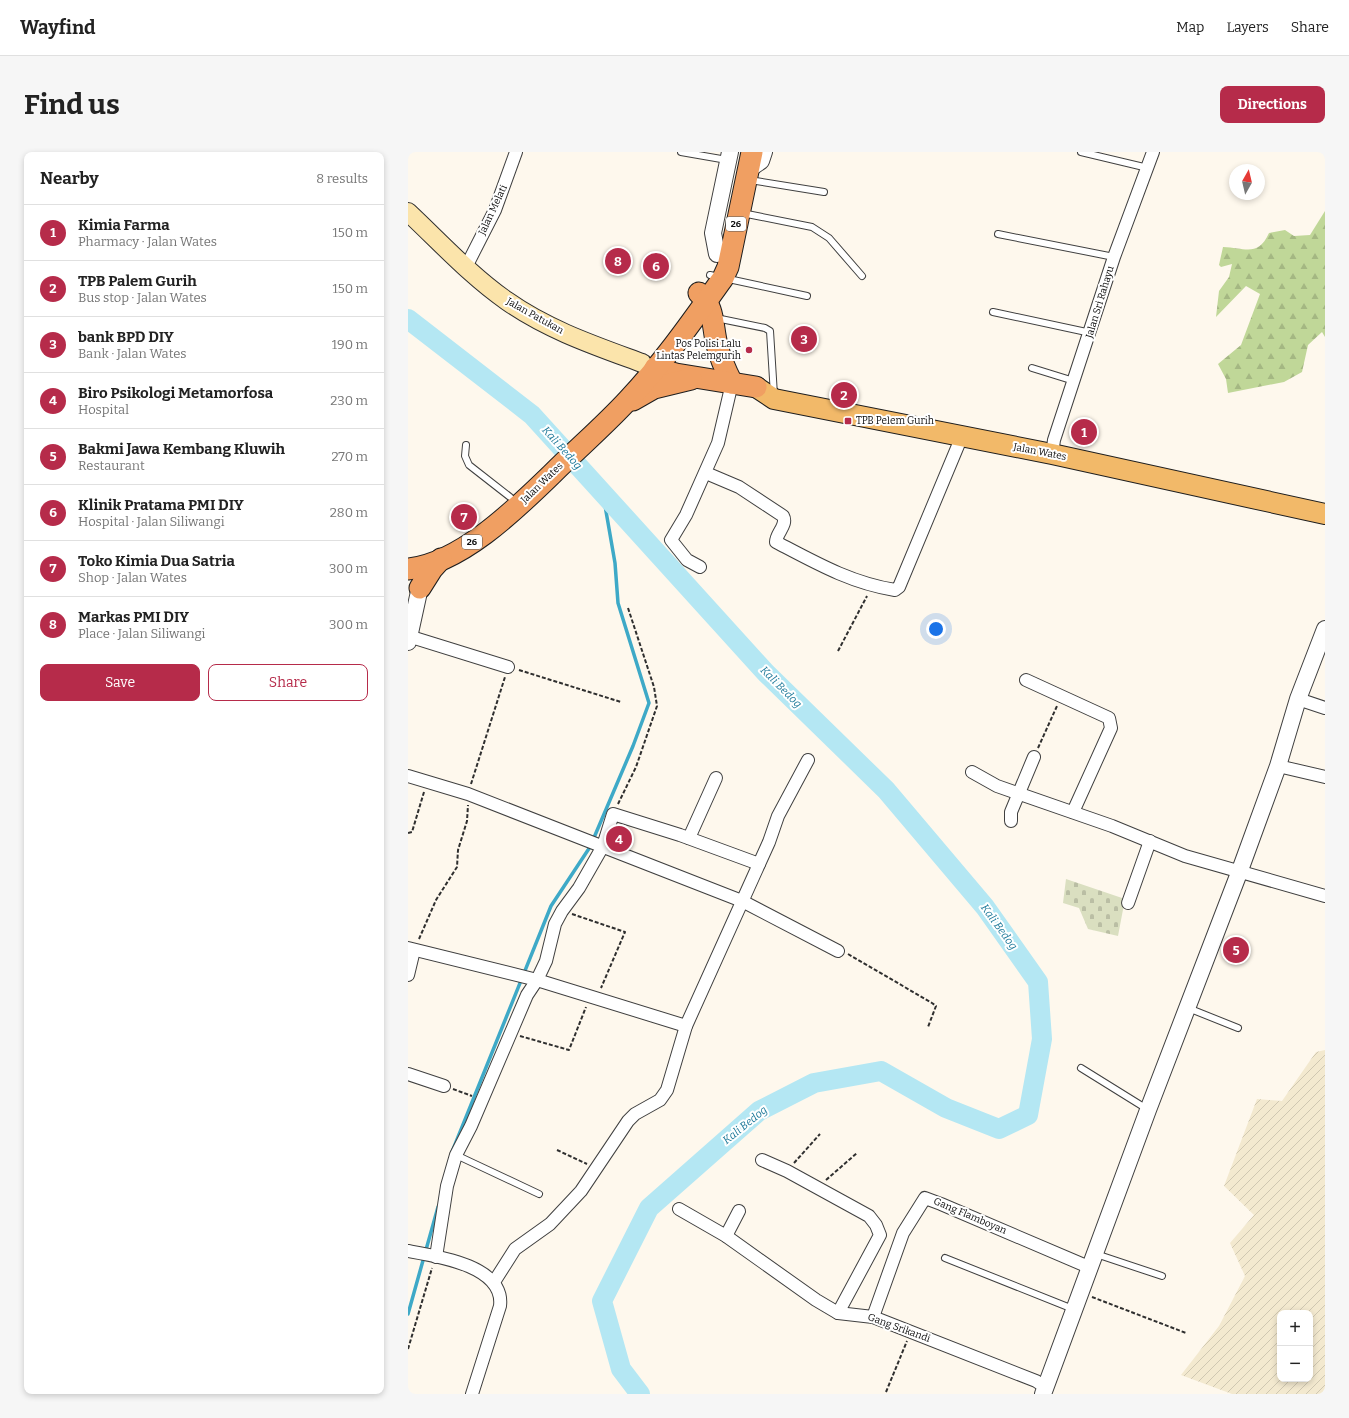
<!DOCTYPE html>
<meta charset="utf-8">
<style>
:root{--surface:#fff;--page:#f6f6f6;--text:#222;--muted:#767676;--line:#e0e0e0;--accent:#b62b4a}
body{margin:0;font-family:Bitter,serif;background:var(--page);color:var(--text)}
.controls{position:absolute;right:12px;bottom:12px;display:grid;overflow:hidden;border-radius:8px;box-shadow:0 2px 6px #0003}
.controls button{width:36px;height:36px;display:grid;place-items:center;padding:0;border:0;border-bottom:1px solid var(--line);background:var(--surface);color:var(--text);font:20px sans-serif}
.compass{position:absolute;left:821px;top:12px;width:36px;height:36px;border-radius:50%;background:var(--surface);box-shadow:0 2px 6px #0003;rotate:8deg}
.you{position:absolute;left:528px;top:477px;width:14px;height:14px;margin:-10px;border:3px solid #fff;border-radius:50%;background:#1a73e8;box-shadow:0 0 0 6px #1a73e833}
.badge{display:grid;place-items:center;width:26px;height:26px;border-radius:50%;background:var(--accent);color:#fff;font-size:13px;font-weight:700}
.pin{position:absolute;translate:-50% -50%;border:2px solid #fff;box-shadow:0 1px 4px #0006}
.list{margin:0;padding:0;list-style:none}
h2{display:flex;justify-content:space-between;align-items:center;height:52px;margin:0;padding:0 16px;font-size:17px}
h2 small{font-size:13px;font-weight:400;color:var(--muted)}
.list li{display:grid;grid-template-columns:26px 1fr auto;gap:12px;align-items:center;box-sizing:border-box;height:56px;padding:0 16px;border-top:1px solid var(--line)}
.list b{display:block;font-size:15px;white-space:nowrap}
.list p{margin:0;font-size:13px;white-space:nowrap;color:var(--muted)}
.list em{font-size:13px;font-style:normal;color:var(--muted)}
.actions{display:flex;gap:8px;padding:12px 16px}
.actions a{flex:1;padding:9px 0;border:1px solid var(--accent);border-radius:8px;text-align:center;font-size:14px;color:var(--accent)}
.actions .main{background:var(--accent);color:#fff}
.map{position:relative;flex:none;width:917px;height:1242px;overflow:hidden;border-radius:8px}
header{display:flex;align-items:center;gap:24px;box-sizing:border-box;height:56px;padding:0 20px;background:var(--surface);border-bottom:1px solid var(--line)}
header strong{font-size:19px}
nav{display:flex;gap:22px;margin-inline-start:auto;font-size:14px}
.intro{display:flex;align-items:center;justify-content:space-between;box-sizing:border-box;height:96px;padding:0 24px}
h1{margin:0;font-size:28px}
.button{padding:10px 18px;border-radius:8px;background:var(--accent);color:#fff;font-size:14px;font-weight:700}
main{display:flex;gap:24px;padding:0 24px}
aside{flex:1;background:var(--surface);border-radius:8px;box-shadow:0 2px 6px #0003}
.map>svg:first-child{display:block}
.farmland{fill:url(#farmland-furrows);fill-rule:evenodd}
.forest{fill:url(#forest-firs)}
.cemetery{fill:url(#cemetery-stones)}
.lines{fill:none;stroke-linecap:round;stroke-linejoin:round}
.stream{stroke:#3ea9c7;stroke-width:3.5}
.river{stroke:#b4e7f3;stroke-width:20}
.service-casing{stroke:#404040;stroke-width:8}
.minor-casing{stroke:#404040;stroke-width:14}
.tertiary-casing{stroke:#404040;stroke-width:18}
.secondary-casing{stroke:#2f2f2f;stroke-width:20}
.primary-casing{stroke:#1e1e1e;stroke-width:22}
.trunk-casing{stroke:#1e1e1e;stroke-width:23}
.path{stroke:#2f2f2f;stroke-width:2;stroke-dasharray:4 2;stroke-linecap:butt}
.service{stroke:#fff;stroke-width:6}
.minor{stroke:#fff;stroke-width:12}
.tertiary{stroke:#fff;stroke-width:16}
.secondary{stroke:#fbe4ab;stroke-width:18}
.primary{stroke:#f2b969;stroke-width:20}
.trunk{stroke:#f09f62;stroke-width:21}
.poi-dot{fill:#b62b4a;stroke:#fff;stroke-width:1.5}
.labels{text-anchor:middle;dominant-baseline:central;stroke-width:4;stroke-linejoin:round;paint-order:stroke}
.shield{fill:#fff;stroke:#565656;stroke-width:1}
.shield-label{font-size:9px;font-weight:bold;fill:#0d0d0d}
.street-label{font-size:10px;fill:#0d0d0d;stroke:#fff}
.poi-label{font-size:10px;fill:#0d0d0d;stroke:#fff;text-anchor:end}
.water-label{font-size:11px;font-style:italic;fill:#1c7899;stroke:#fff}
</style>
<header>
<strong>Wayfind</strong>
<nav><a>Map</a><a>Layers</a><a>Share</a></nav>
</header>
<div class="intro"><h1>Find us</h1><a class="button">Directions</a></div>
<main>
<aside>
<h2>Nearby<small>8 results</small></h2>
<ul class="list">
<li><span class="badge">1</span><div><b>Kimia Farma</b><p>Pharmacy · Jalan Wates</p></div><em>150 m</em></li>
<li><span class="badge">2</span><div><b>TPB Palem Gurih</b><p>Bus stop · Jalan Wates</p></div><em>150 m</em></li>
<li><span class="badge">3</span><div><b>bank BPD DIY</b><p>Bank · Jalan Wates</p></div><em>190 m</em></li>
<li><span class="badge">4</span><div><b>Biro Psikologi Metamorfosa</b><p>Hospital</p></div><em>230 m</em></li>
<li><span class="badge">5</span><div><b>Bakmi Jawa Kembang Kluwih</b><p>Restaurant</p></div><em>270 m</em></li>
<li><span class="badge">6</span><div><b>Klinik Pratama PMI DIY</b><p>Hospital · Jalan Siliwangi</p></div><em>280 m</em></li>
<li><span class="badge">7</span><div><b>Toko Kimia Dua Satria</b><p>Shop · Jalan Wates</p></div><em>300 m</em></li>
<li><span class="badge">8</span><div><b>Markas PMI DIY</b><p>Place · Jalan Siliwangi</p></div><em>300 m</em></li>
</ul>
<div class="actions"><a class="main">Save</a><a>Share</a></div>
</aside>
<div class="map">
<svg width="917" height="1242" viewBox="0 0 917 1242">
<defs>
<pattern id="farmland-furrows" width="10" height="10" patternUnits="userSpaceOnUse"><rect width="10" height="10" fill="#f3e9cf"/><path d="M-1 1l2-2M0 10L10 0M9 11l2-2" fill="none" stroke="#cfc7b1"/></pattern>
<pattern id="forest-firs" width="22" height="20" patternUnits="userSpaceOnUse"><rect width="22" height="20" fill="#c0d798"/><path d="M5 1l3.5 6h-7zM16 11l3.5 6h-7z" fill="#a4b782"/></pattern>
<pattern id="cemetery-stones" width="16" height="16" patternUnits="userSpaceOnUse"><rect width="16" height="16" fill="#dadfc0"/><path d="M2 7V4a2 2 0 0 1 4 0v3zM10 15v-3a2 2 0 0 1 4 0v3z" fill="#babea4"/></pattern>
</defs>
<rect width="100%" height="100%" fill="#fef8ed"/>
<!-- farmland -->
<path class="farmland" d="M917 898V1242H824L773 1223 811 1174 837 1124 822 1091 846 1063 816 1034 849 947 874 949 908 900ZM872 1161H902V1227H872Z"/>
<!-- forest -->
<path class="forest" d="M917 59V185L914 180 900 193 894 220 876 230 820 241 818 227 810 212 833 193 852 142 838 134 808 165 811 139 821 125 824 112 813 115 811 113 815 95C838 96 850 105 861 81L877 78 886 84 902 83Z"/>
<!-- cemetery -->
<path class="cemetery" d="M658 727 717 747 710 784 680 777 671 756 655 751Z"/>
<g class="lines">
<!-- stream -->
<g class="stream">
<path d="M44 1000 143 754 182 695 225 594 241 551 210 451 207 411 195 342"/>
<path d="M0 1162 30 1055"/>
</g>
<!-- river -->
<path class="river" d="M0 167 124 263 358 521 478 638 577 755 630 830 634 887 620 963 591 977 538 956 473 919 406 931 351 959 241 1056 194 1149 213 1217 232 1242"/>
<!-- service casing -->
<g class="service-casing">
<g id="service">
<path d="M273 0 319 8"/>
<path d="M673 0 740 16"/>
<path d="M342 28 416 40"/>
<path d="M334 61 404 75 421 86 454 124"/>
<path d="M590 82 706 105"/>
<path d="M302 123 399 144"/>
<path d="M585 160 683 181"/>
<path d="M308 166 357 176 362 179 366 243"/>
<path d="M624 216 666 229"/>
<path d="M58 293 57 304 61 313 102 345"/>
<path d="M780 856 830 876"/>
<path d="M673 916 739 957"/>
<path d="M48 1003 131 1042"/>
<path d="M688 1102 754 1124"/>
<path d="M537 1106 665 1157"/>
</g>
</g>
<!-- minor casing -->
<g class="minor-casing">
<g id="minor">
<path d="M58 115 87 58 108 0"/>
<path d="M644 302 646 288 706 105 745 0"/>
<path d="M298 321 331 335 375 364C380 373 368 381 368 390 408 411 443 431 487 438L491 435 554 284"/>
<path d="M292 415 279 408 263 388 278 363 310 291 324 231"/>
<path d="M0 484 100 515"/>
<path d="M618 528 701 566 703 576 665 660"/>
<path d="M890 547 917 556"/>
<path d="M870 614 917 625"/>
<path d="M564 620 589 634 704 674 777 704 917 744"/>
<path d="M0 624 60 642 334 749 430 799"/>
<path d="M603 669V660L626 605"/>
<path d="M281 686 308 626"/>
<path d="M720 751 742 689"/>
<path d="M0 796 129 828 278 874"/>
<path d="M0 823 6 798"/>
<path d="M0 922 36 934"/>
<path d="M354 1008 379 1019 461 1064 468 1073 472 1083 430 1161"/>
<path d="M271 1057 318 1084 408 1148 430 1161 465 1165 628 1229 637 1235"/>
<path d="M318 1084 331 1059"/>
<path d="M0 1099C29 1104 97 1114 92 1154L64 1242"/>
<path d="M28 1105 39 1034 48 1003 63 974 119 843 129 828 138 809 147 772 154 759 171 736 195 694 205 662 272 683 351 712"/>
<path d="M86 1130 107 1097 142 1072 173 1039 220 969 227 962 252 948 259 938 278 874 361 690 370 664 400 608"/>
<path d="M465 1165 495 1081 517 1046 533 1052 683 1116"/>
</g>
</g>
<!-- tertiary casing -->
<g class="tertiary-casing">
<g id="tertiary">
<path d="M340 18 353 9 356 0"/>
<path d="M309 102 305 81 322 0"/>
<path d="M0 490 14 426"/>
<path d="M635 1242 740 958 831 721 870 614 890 547 917 477"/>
</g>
</g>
<!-- secondary casing -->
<g class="secondary-casing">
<path id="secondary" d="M0 60C32 90 63 124 99 149 140 178 188 194 234 211"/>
</g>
<!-- primary casing -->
<g class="primary-casing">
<path id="primary" d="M348 235 366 247 644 302 917 362"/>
</g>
<!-- trunk casing -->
<g class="trunk-casing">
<g id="trunk">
<path d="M291 141C307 155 304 174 309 193 312 206 318 219 324 231"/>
<path d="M247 216 268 222 348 235"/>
<path d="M225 248 246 236 283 227"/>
<path d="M0 417C52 412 108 357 144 322 169 297 196 274 220 248 255 211 285 168 315 126L320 115 344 0"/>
<path d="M12 436 24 417 33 407"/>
</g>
</g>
<!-- path -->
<g class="path">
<path d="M430 499 459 444"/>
<path d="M111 518 213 550"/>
<path d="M630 596 649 554"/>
<path d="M63 632 97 525"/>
<path d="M210 652 228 615 249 554 246 535 220 456"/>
<path d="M0 681 4 680 16 640"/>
<path d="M164 762 217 780 193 836"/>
<path d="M11 787 28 748 49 715 50 698 59 669 60 653"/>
<path d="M440 802 524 851 528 854 520 875"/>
<path d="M112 884 161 898 178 855"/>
<path d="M45 937 64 944"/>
<path d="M149 998 179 1012"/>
<path d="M386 1011 412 982"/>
<path d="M418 1028 449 1001"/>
<path d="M684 1145 778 1181"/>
<path d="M0 1197 24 1116"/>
<path d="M478 1240 499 1189"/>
</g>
<!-- service -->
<use href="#service" class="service"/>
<!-- minor -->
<use href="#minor" class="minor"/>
<!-- tertiary -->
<use href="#tertiary" class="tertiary"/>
<!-- secondary -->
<use href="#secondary" class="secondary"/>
<!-- primary -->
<use href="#primary" class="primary"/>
<!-- trunk -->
<use href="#trunk" class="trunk"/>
</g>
<!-- markers -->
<g class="poi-dot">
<circle cx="341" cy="198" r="4"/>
<rect x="436" y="265" width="8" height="8" rx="2"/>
</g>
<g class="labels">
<!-- shield labels -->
<g class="shield">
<rect x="318" y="65" width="20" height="14" rx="3"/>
<rect x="54" y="383" width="20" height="14" rx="3"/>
</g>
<g class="shield-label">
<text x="328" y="72">26</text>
<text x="64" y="390">26</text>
</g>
<!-- street labels -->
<g class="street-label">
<text transform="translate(85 58) rotate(-65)">Jalan Melati</text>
<text transform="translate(692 150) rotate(-73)">Jalan Sri Rahayu</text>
<text transform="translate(127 164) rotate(29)">Jalan Patukan</text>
<text transform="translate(632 300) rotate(11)">Jalan Wates</text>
<text transform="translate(134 331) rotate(-44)">Jalan Wates</text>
<text transform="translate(562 1064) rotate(23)">Gang Flamboyan</text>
<text transform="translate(491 1176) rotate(20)">Gang Srikandi</text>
</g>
<!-- poi labels -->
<g class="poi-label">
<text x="333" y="192">Pos Polisi Lalu<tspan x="333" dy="12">Lintas Pelemgurih</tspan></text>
<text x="448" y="269" text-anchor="start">TPB Pelem Gurih</text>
</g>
<!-- water labels -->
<g class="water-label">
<text transform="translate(154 296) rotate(48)">Kali Bedog</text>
<text transform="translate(373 535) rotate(45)">Kali Bedog</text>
<text transform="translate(591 775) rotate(54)">Kali Bedog</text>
<text transform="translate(337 973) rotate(-39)">Kali Bedog</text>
</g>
</g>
</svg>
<div class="controls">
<button>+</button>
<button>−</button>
</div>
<svg class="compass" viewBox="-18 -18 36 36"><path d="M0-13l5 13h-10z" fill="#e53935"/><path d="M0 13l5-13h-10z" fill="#767676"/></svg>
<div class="you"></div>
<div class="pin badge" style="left:676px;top:280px">1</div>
<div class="pin badge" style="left:436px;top:243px">2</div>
<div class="pin badge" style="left:396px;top:187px">3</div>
<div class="pin badge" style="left:211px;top:687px">4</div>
<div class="pin badge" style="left:828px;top:798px">5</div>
<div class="pin badge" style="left:248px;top:114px">6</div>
<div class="pin badge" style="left:56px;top:365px">7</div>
<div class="pin badge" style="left:210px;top:109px">8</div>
</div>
</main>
